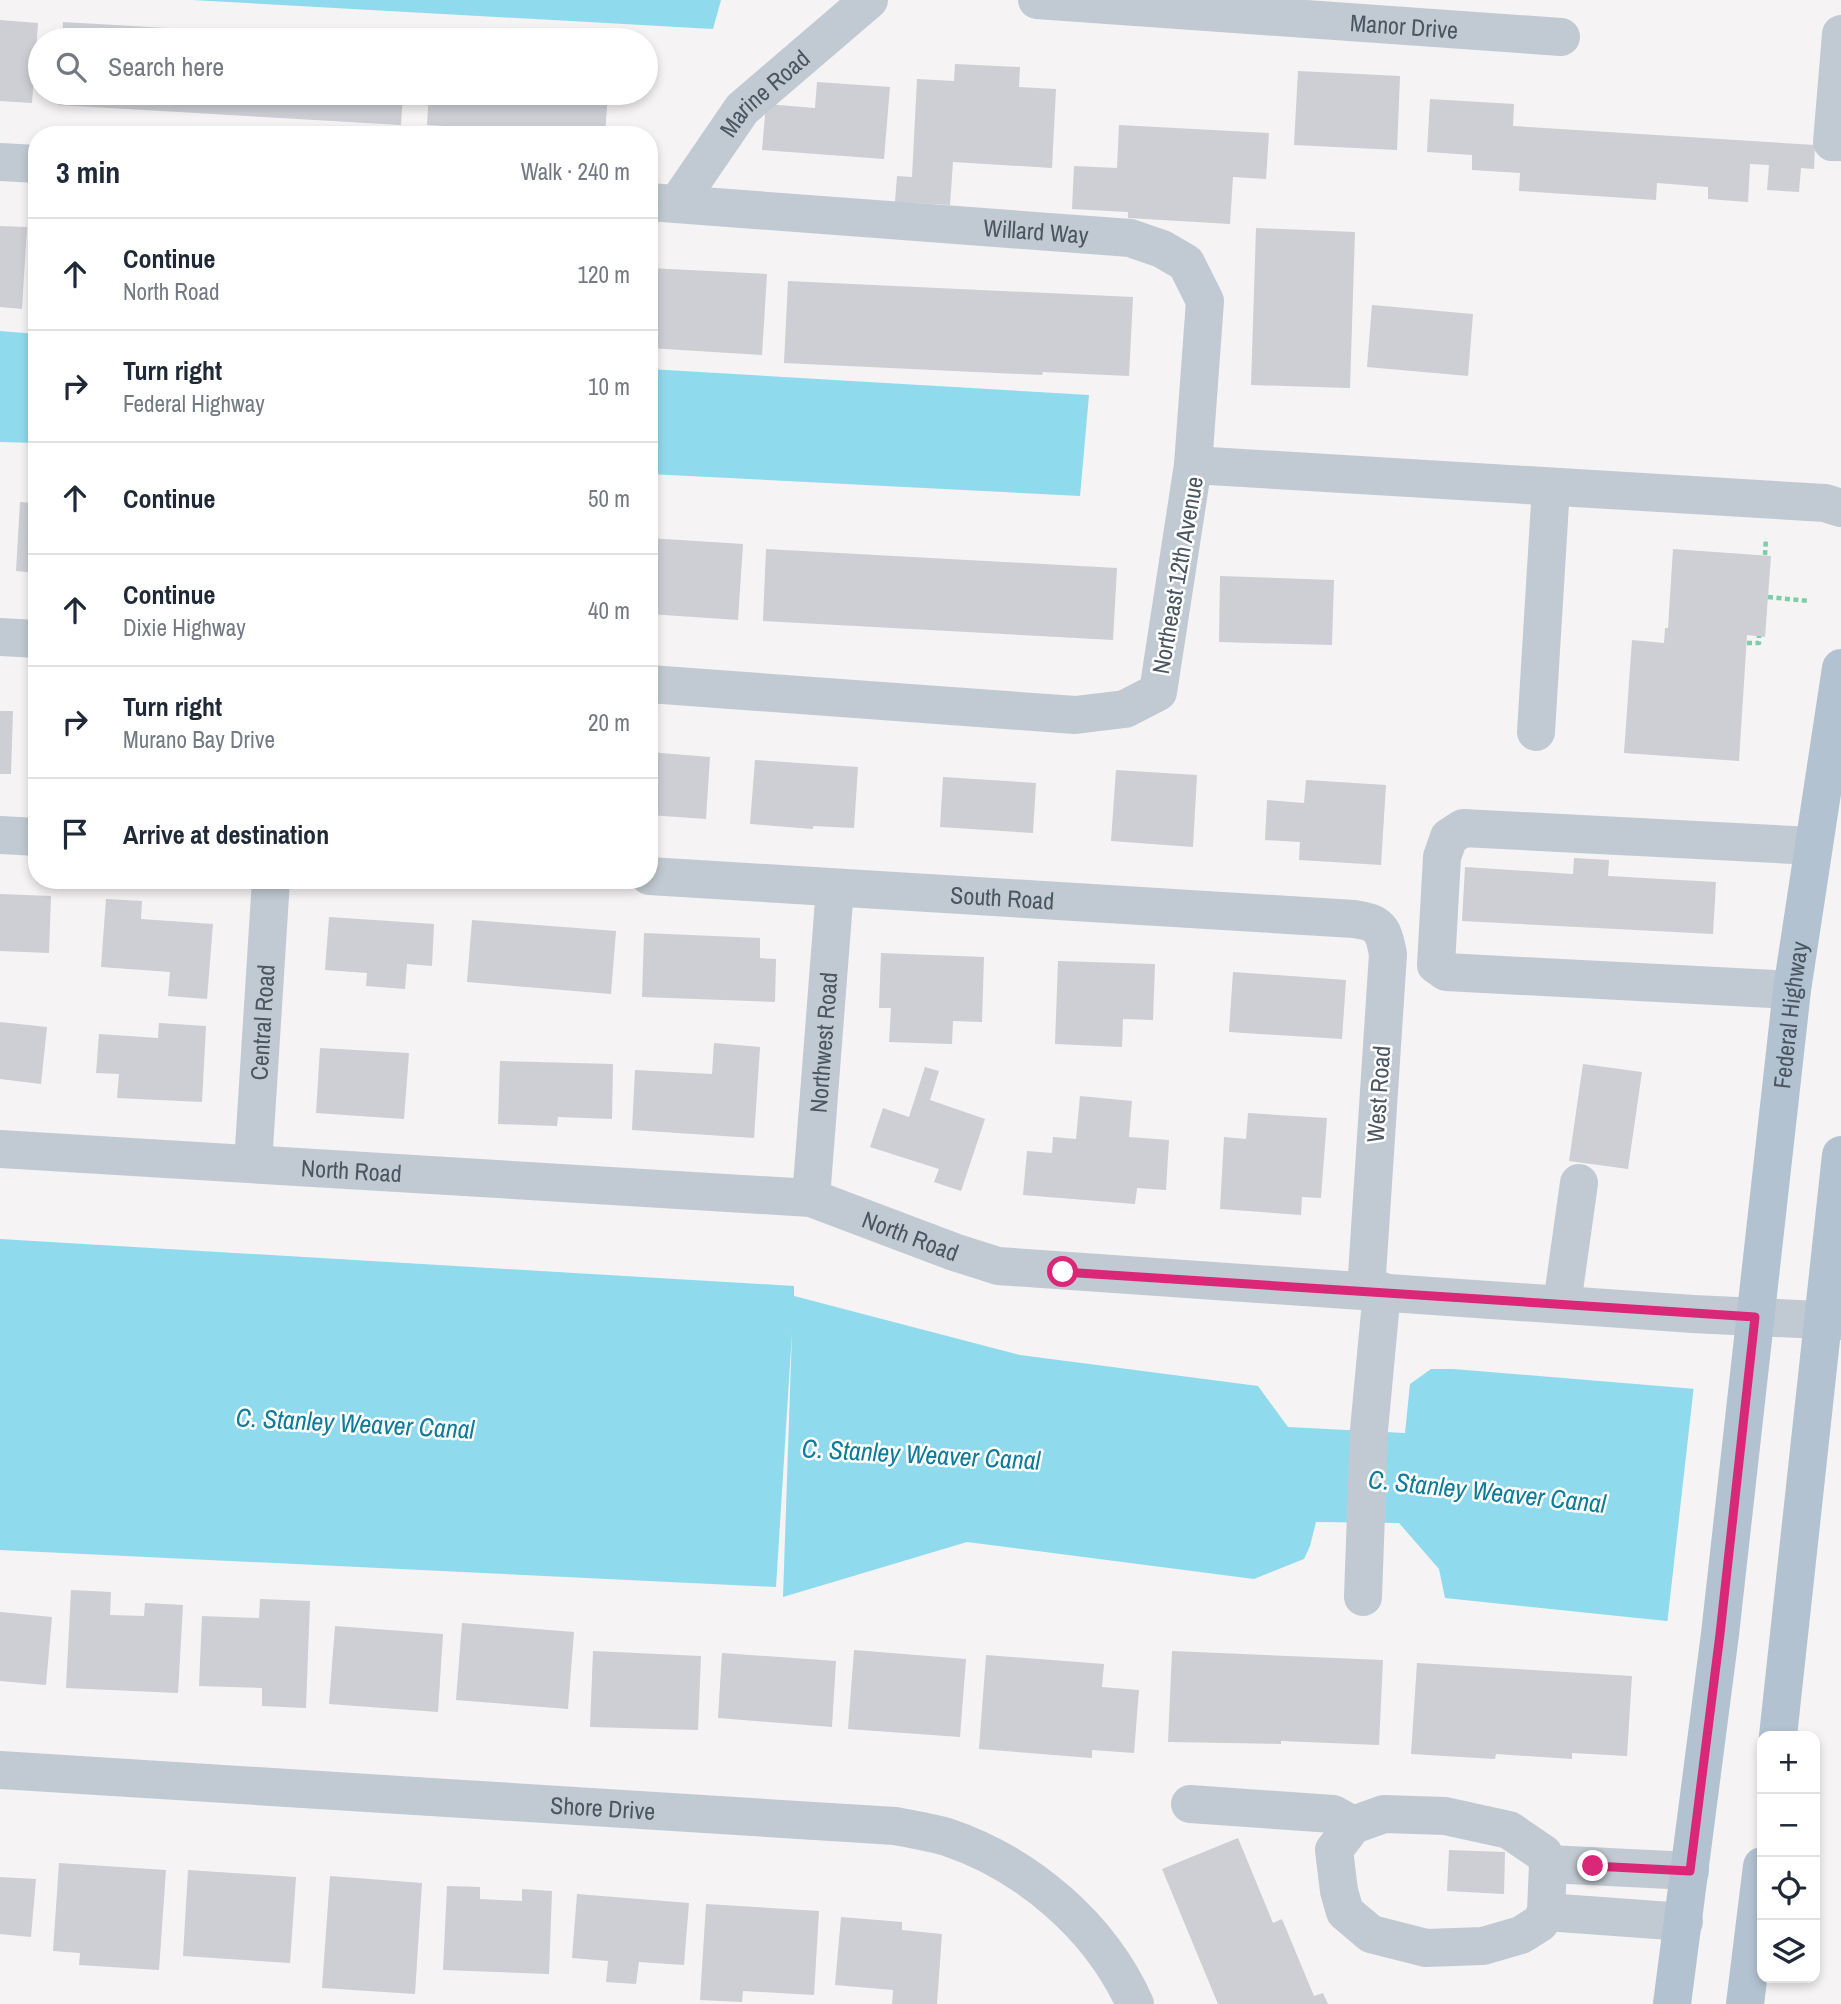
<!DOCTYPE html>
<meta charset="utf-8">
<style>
:root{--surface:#fff;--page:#f6f6f7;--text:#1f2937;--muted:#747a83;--line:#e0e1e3}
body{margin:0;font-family:"Archivo Narrow",sans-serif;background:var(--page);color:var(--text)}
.controls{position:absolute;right:21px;bottom:21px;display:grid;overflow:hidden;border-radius:14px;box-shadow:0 4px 10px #0003}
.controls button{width:63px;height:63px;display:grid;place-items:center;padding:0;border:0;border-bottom:2px solid var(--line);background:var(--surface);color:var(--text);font:35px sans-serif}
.stop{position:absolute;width:21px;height:21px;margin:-16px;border:5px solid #db2777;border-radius:50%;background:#fff}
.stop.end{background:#db2777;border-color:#fff;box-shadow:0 2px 7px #0008}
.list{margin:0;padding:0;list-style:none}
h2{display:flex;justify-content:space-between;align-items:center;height:91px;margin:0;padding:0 28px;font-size:30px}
h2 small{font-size:23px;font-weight:400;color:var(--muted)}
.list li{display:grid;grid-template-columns:46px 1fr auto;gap:21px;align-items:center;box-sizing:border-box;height:112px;padding:0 28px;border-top:2px solid var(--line)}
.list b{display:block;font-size:26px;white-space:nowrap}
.list p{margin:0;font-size:23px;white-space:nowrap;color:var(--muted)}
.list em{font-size:23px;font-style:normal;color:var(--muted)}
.icon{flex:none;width:38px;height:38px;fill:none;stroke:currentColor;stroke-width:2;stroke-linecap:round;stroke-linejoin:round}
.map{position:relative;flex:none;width:1841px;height:2004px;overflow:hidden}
.search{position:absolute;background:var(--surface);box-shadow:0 4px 10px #0003;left:28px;top:28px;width:630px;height:77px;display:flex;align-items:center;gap:18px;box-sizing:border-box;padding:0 24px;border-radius:38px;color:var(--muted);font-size:26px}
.panel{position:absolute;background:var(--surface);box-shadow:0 4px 10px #0003;left:28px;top:126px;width:630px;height:763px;border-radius:28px}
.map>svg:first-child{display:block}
.water{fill:#90daee}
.pier{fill:#f5f3f3}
.building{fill:#cdcfd5}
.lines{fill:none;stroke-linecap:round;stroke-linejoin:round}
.path{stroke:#7ad0a6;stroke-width:4.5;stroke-dasharray:5 3.5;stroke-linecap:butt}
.minor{stroke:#c1cad2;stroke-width:38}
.major{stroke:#b3c2d1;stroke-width:38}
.route{stroke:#db2777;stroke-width:9}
.labels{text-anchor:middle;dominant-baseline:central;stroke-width:5;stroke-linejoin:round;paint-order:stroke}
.street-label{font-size:24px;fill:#4a5661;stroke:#fff}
.water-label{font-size:26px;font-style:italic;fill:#0c7c9b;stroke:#fff}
</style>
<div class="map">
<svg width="1841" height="2004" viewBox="0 0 1841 2004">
<rect width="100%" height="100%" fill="#f5f3f3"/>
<!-- water -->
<g class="water">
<path d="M192 0H721L713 29Z"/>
<path d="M0 331 37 334V443L0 442Z"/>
<path d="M649 369 1089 395 1080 496 649 474Z"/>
<path d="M0 1239 794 1286V1296L1020 1355 1258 1386 1288 1427 1405 1433 1410 1384 1431 1369H1453L1841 1401V1639L1445 1598 1439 1569 1399 1523 1316 1522 1310 1546 1304 1559 1254 1579 967 1542 783 1597 792 1332 776 1587 0 1550Z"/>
</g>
<!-- pier -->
<path class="pier" d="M1694 1385 1841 1397V1642L1667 1625Z"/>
<!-- building -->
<g class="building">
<path d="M0 20 38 23 32 103 0 101Z"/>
<path d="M63 22 235 32V35L281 38V40H62Z"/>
<path d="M955 64 1020 67 1019 87 1056 89 1052 168 953 162 950 205 895 202 897 176 912 177 917 79 954 81Z"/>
<path d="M1298 71 1400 76 1397 150 1294 145Z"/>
<path d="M817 82 890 87 884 159 762 150 766 104 815 108Z"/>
<path d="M59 93H403L401 125 58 105Z"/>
<path d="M429 93H608L605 135 427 125Z"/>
<path d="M1430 99 1514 104 1513 126 1815 145 1814 169 1801 168 1799 192 1767 190 1769 165 1750 164 1748 202 1708 199V187L1657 183 1656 200 1519 191 1520 173 1472 170V155L1427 152Z"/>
<path d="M1119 125 1269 133 1266 179 1233 177 1230 224 1128 218V212L1072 209 1074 166 1117 168Z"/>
<path d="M0 226 27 227 22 309 0 307Z"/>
<path d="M1256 228 1355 232 1350 388 1251 385Z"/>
<path d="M649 268 767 274 762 355 649 348Z"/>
<path d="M788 281 1133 297 1129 376 1043 372 1042 375 784 363Z"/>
<path d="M1372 305 1473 314 1468 376 1367 367Z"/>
<path d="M20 502 37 503V573L16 571Z"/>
<path d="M649 538 743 544 738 620 649 614Z"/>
<path d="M766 549 1117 568 1113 640 763 621Z"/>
<path d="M1673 549 1771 556 1765 637 1747 635 1739 761 1624 753 1632 640 1664 643 1665 628H1668Z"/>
<path d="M1220 576 1334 580 1332 645 1219 642Z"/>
<path d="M0 711H13L11 774H0Z"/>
<path d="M649 752 710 757 706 819 649 815Z"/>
<path d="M755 760 858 767 854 828 813 826V829L750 824Z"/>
<path d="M1116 770 1197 775 1193 847 1111 841Z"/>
<path d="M943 777 1036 783 1033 833 940 827Z"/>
<path d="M1306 780 1386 785 1381 865 1299 860 1300 842 1265 840 1267 800 1304 803Z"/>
<path d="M1574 858 1609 860 1608 876 1716 882 1713 934 1462 921 1465 867 1573 874Z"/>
<path d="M0 894 51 896 49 953 0 951Z"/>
<path d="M106 899 142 901 141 919 213 924 207 999 168 996 170 972 101 967Z"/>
<path d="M329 917 434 924 432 966 407 964 405 989 366 986 367 973 325 970Z"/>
<path d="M472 920 616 931 611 994 467 982Z"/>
<path d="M644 933 760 938V958L776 959 775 1002 642 997Z"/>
<path d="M881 953 984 957 982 1022 953 1021 952 1044 889 1042 891 1008H879Z"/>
<path d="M1058 961 1155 964 1153 1020 1123 1019 1122 1047 1055 1044Z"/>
<path d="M1233 972 1346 980 1342 1039 1229 1032Z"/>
<path d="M0 1022 47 1027 41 1084 0 1079Z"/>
<path d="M159 1023 206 1026 202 1102 117 1098 119 1074 96 1073 99 1034 158 1038Z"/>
<path d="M714 1043 760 1047 754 1138 632 1130 635 1070 712 1074Z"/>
<path d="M320 1048 409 1053 404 1119 316 1113Z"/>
<path d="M500 1061 613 1064 612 1119 558 1117 557 1126 498 1124Z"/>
<path d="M1583 1064 1642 1072 1628 1169 1569 1161Z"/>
<path d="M925 1067 939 1071 930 1100 985 1119 961 1191 934 1182 939 1169 870 1147 883 1108 909 1117Z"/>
<path d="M1080 1096 1132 1101 1129 1137 1169 1140 1166 1190 1137 1188 1135 1204 1023 1195 1027 1151 1052 1153 1053 1137 1076 1139Z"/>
<path d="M1248 1113 1327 1118 1321 1198 1302 1197 1301 1215 1220 1209 1224 1137 1246 1139Z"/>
<path d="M71 1590 111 1592 110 1615 144 1616 145 1603 183 1605 178 1693 66 1688Z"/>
<path d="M260 1599 310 1601 306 1708 262 1706V1688L199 1686 202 1616 259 1618Z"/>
<path d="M0 1612 52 1617 46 1685 0 1681Z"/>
<path d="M462 1623 574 1632 568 1709 456 1700Z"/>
<path d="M335 1626 443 1634 438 1712 329 1704Z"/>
<path d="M854 1650 966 1659 960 1737 848 1729Z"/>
<path d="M593 1651 701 1656 698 1730 590 1727Z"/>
<path d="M1172 1651 1383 1660 1379 1745 1281 1741V1744L1168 1742Z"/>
<path d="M722 1653 836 1661 832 1727 718 1718Z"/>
<path d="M986 1655 1104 1664 1102 1687 1139 1690 1134 1753 1092 1750V1758L979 1749Z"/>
<path d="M1417 1663 1632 1676 1627 1756 1572 1753V1759L1496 1754 1495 1759 1411 1754Z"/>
<path d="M1238 1838 1273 1923 1282 1919 1314 1996 1323 1993 1328 2004H1218L1162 1869Z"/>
<path d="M1449 1850 1505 1852 1504 1894 1447 1891Z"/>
<path d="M59 1863 166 1870 159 1970 79 1965 80 1953 53 1951Z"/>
<path d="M188 1870 296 1877 290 1963 183 1956Z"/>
<path d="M330 1876 422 1883 415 1994 322 1988Z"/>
<path d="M0 1877 36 1879 31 1937 0 1934Z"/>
<path d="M447 1886 480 1887V1899L522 1901V1889L552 1891 549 1974 443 1970Z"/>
<path d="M577 1894 689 1903 684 1965 639 1962 636 1984 606 1982 608 1961 572 1958Z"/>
<path d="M706 1904 819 1911 814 1995 743 1991 742 2002 700 2000Z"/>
<path d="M841 1917 902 1922V1930L942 1934 937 2004H892L893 1990 835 1985Z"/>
</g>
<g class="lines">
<!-- path -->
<g class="path">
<path d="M1765 555 1766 538"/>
<path d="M1768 597 1809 601"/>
<path d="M1747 643H1759V636"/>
</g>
<!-- minor -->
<g class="minor">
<path id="s1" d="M1037 0 1561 37"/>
<path d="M1841 34 1832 142H1841"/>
<path d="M0 162 37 164"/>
<path id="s2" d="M649 202 1130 238 1162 249 1186 263 1205 301 1193 465 1158 692 1125 709 1075 715 649 684"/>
<path id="s3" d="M677 204 742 109 869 0"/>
<path d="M1193 465 1825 503 1841 508"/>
<path d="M0 637 37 639"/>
<path d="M1536 732 1551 487"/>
<path d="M0 835 37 837"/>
<path id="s4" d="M649 876 1354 919C1380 923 1383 928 1388 954L1366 1290"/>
<path d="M1792 990 1446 972 1436 965 1442 857 1449 837 1463 828 1813 846"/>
<path id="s5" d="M0 1149 811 1198 954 1252 998 1266 1693 1314 1841 1321"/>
<path id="s6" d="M253 1164 271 880"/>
<path id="s7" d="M811 1198 835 888"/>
<path d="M1562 1304 1579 1183"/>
<path d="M1363 1597 1369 1430 1382 1291"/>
<path id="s8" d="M0 1770 895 1826C912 1829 930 1832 947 1837 1027 1864 1100 1926 1135 2004"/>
<path d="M1190 1804 1333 1814 1353 1825"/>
<path d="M1384 1814 1445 1816 1509 1830 1544 1854 1548 1864 1546 1912 1540 1923 1521 1935 1483 1946 1426 1948 1371 1934 1345 1912 1339 1891 1334 1850 1353 1825Z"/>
<path d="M1548 1864 1690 1871"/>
<path d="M1546 1912 1684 1922"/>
</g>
<!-- major -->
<g class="major">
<path d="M1778 1736 1841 1155"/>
<path id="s9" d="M1672 2004 1720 1634 1792 990 1841 668"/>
<path d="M1745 2004 1762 1866"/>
</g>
</g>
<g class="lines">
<!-- route -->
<path class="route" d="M1063 1272 1755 1317 1720 1634 1690 1871 1593 1866"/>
</g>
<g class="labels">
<!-- street labels -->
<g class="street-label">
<text stroke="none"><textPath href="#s1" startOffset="368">Manor Drive</textPath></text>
<text stroke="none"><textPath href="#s3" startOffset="142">Marine Road</textPath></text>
<text stroke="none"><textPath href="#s2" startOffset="388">Willard Way</textPath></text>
<text transform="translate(1177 575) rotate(-80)">Northeast 12th Avenue</text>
<text stroke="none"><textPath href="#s4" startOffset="354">South Road</textPath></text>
<text stroke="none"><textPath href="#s9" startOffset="996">Federal Highway</textPath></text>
<text stroke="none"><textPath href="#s6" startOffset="142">Central Road</textPath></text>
<text stroke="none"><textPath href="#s7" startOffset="156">Northwest Road</textPath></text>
<text transform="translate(1378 1094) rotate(-86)">West Road</text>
<text stroke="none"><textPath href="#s5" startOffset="352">North Road</textPath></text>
<text stroke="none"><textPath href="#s5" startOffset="919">North Road</textPath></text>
<text stroke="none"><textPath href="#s8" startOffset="604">Shore Drive</textPath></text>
</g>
<!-- water labels -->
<g class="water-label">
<text transform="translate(355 1423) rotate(3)">C. Stanley Weaver Canal</text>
<text transform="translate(921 1454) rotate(3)">C. Stanley Weaver Canal</text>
<text transform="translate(1487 1491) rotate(6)">C. Stanley Weaver Canal</text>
</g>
</g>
</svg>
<div class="controls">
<button>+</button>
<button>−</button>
<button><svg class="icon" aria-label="locate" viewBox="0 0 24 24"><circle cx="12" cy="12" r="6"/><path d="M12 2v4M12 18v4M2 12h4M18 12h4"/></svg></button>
<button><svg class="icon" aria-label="layers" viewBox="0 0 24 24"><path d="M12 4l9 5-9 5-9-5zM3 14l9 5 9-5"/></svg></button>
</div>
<div class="stop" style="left:1063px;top:1272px"></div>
<div class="stop end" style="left:1593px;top:1866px"></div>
<div class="search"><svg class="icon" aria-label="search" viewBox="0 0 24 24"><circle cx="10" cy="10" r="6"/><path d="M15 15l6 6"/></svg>Search here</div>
<section class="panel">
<h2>3 min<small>Walk · 240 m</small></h2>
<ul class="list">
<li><svg class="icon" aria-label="ahead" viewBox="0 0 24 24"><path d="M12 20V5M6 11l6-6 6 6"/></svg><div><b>Continue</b><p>North Road</p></div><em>120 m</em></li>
<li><svg class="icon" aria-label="right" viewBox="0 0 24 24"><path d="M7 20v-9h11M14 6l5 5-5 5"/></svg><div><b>Turn right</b><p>Federal Highway</p></div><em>10 m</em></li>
<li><svg class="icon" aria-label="ahead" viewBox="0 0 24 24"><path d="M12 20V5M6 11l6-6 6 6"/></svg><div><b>Continue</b></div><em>50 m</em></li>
<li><svg class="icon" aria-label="ahead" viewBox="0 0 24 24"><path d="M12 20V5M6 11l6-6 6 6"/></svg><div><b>Continue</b><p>Dixie Highway</p></div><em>40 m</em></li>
<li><svg class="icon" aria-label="right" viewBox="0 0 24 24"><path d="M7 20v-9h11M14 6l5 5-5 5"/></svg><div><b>Turn right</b><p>Murano Bay Drive</p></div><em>20 m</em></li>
<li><svg class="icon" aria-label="arrive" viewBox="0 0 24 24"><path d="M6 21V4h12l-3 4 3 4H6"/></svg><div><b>Arrive at destination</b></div></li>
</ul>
</section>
</div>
